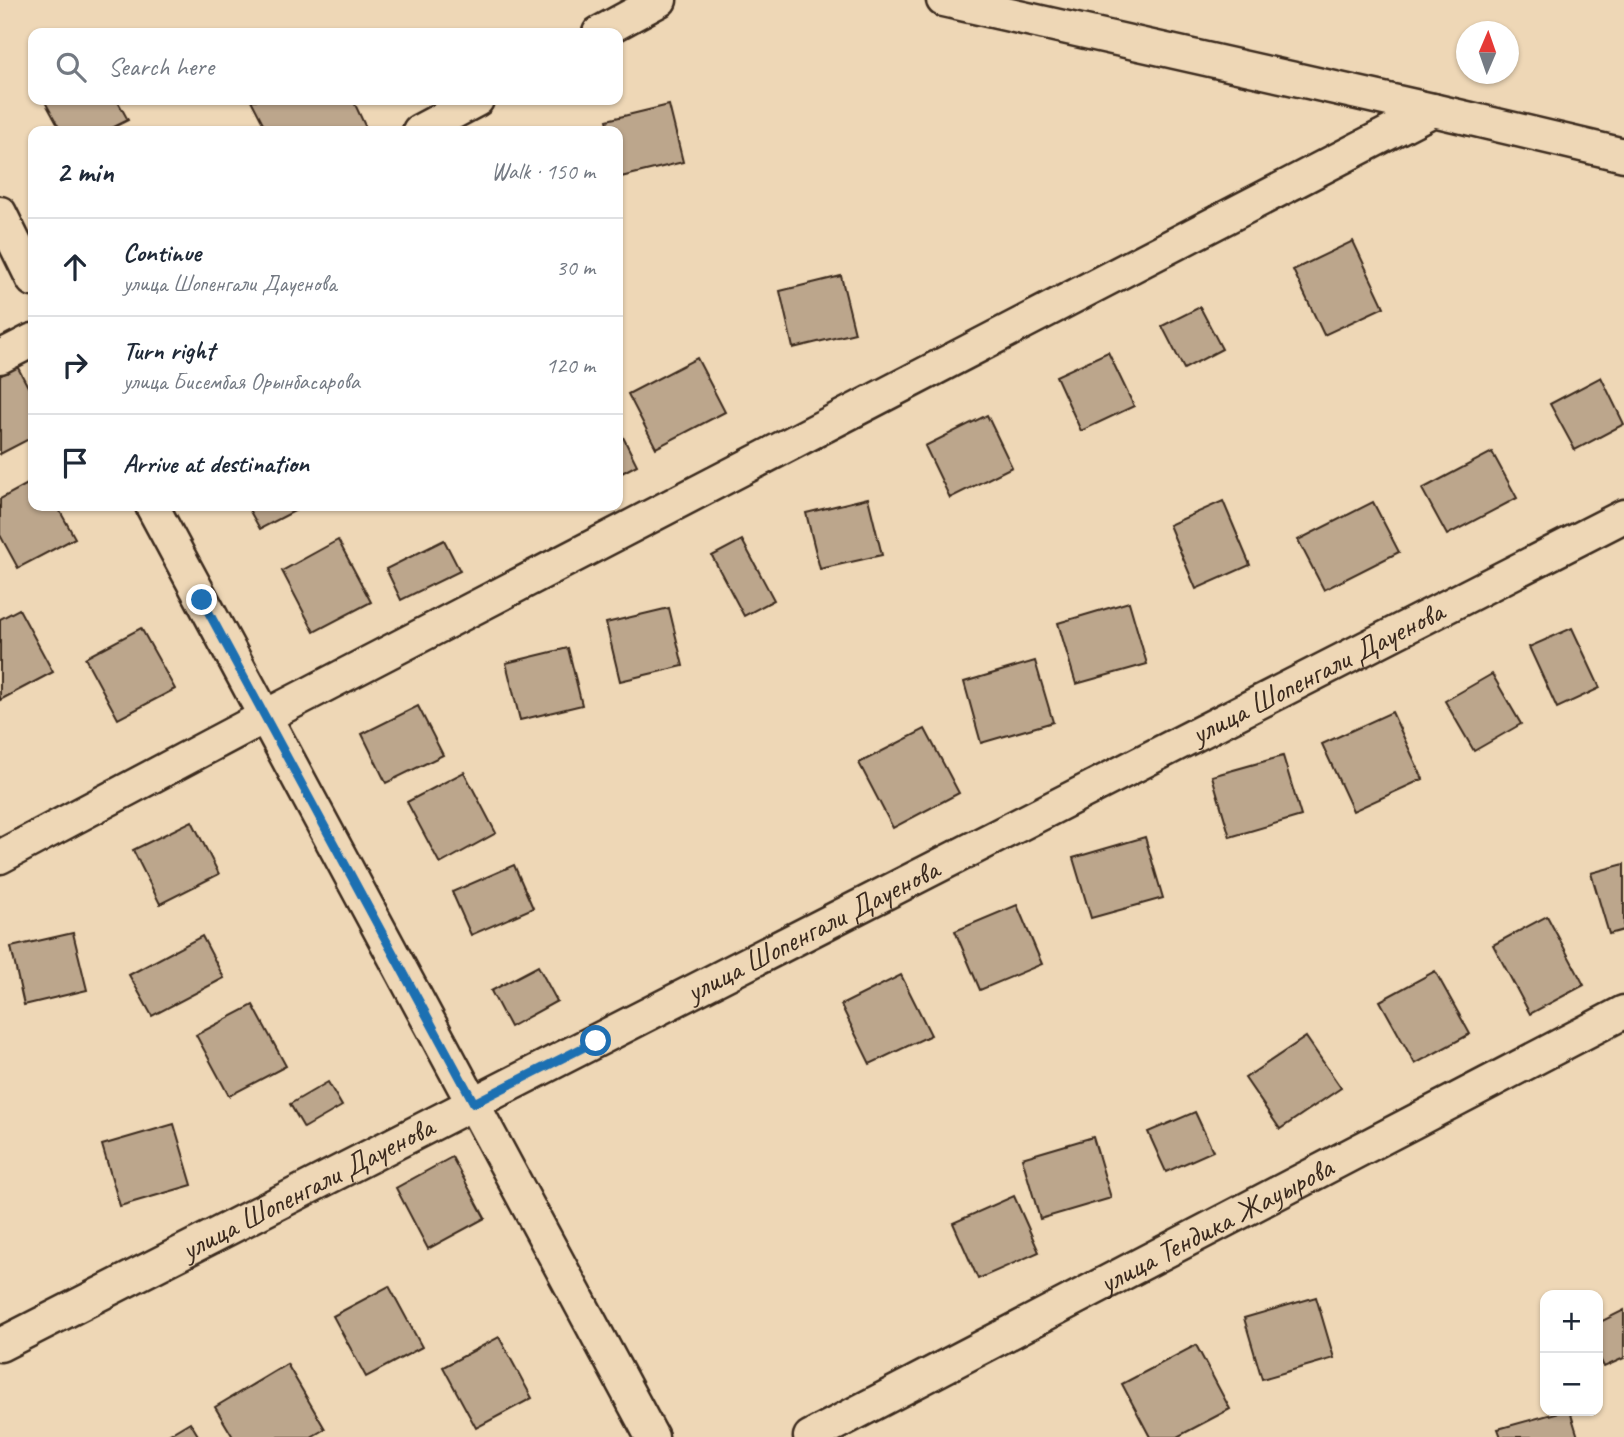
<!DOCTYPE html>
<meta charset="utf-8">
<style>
:root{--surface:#fff;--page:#f2f2f3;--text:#1f2937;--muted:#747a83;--line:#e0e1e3}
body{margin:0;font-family:Caveat,sans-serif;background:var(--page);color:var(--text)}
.controls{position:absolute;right:21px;bottom:21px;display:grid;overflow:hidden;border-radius:14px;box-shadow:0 2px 5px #0004}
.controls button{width:63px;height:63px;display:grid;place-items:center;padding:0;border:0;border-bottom:2px solid var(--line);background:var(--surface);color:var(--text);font:35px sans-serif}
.compass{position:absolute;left:1456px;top:21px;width:63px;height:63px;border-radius:50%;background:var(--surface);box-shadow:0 2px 5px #0004;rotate:2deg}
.stop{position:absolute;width:21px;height:21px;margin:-16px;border:5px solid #1f6fb2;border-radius:50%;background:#fff}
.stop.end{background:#1f6fb2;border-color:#fff;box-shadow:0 2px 7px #0008}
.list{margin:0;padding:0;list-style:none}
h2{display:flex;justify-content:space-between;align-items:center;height:91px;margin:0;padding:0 28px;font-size:30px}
h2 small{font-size:23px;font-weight:400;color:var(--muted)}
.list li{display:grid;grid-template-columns:46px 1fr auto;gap:21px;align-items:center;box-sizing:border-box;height:98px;padding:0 28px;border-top:2px solid var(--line)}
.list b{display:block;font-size:26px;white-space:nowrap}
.list p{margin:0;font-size:23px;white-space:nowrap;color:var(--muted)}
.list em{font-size:23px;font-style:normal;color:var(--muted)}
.icon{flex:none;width:38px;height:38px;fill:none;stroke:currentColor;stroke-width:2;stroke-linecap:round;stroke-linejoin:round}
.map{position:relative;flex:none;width:1624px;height:1437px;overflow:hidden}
.search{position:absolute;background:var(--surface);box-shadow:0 2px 5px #0004;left:28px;top:28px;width:595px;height:77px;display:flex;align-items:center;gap:18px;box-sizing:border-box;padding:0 24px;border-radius:14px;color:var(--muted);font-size:26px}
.panel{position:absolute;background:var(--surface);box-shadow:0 2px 5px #0004;left:28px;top:126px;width:595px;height:385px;border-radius:14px}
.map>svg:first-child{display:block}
.building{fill:#bca68c;stroke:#3b2a1e;stroke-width:2}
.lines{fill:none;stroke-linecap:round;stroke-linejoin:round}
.minor-casing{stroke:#3b2a1e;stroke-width:37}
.minor{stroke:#eed7b6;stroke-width:32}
.route{stroke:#1f6fb2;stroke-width:9}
.labels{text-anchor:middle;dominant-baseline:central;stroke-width:5;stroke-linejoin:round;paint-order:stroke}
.street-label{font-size:30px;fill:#3b2a1e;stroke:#eed7b6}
</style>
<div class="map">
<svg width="1624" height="1437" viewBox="0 0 1624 1437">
<rect width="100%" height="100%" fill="#eed7b6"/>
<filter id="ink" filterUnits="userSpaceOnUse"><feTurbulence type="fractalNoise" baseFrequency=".0143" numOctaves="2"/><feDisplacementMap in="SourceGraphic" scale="14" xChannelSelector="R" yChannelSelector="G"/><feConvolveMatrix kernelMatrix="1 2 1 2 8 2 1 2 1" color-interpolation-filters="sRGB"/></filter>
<g filter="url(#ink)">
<!-- building -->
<g class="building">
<path d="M44 100H117L128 120 106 131H61Z"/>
<path d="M251 100H353L367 130 267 131Z"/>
<path d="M669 105 683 162 621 177 618 164V131H610L607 120Z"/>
<path d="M1353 241 1384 307 1324 335 1293 270Z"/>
<path d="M841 276 855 333 793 348 780 291Z"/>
<path d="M1200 307 1222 349 1184 369 1162 326Z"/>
<path d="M1108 352 1134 406 1081 431 1056 376Z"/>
<path d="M697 358 725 412 656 448 628 394Z"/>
<path d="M17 366 33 396V437L0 454V376Z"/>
<path d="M1601 377 1624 424 1575 450 1550 404Z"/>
<path d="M987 415 1012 467 950 498 925 446Z"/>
<path d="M618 427 637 465 618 475Z"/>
<path d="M1492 452 1517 498 1447 535 1422 489Z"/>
<path d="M33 481V506H57L75 538 18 568 0 535V499Z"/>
<path d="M868 498 882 555 820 569 806 513Z"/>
<path d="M1223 501 1250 565 1196 589 1169 525Z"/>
<path d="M1373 502 1399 552 1324 590 1298 540Z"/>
<path d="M247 506H304L260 529Z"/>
<path d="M338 540 371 602 314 632 282 571Z"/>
<path d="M444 540 460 571 401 600 386 569Z"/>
<path d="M742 540 774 600 744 616 712 556Z"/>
<path d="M1129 602 1147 664 1076 684 1058 623Z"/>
<path d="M669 608 683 666 620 681 606 623Z"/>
<path d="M19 609 53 672 0 700V619Z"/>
<path d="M141 628 175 689 118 719 85 658Z"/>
<path d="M1572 628 1600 688 1557 708 1529 647Z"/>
<path d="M568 648 582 705 520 720 506 663Z"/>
<path d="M1035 661 1053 722 981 743 964 682Z"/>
<path d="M1492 674 1521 724 1474 751 1445 701Z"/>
<path d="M418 706 443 755 386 783 362 734Z"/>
<path d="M1392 712 1423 779 1353 811 1322 744Z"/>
<path d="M925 729 959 793 893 828 859 763Z"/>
<path d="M1283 756 1301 816 1230 837 1212 776Z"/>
<path d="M464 772 496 833 440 864 407 802Z"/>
<path d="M192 821 219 874 160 904 133 850Z"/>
<path d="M1145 837 1163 898 1091 918 1073 858Z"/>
<path d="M1624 864V930L1609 934 1591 873Z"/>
<path d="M514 865 533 908 471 935 452 892Z"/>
<path d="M1017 905 1042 964 980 990 955 931Z"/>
<path d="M1547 916 1584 985 1530 1014 1493 945Z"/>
<path d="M73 933 87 990 24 1005 11 947Z"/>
<path d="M202 936 224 978 152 1016 129 975Z"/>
<path d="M538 966 557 1001 510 1027 491 991Z"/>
<path d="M1435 971 1470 1034 1415 1064 1380 1001Z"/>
<path d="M901 975 931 1035 870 1064 841 1005Z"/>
<path d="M253 1005 286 1066 229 1096 196 1035Z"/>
<path d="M1306 1037 1341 1088 1280 1129 1245 1078Z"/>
<path d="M328 1082 342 1106 304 1128 290 1104Z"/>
<path d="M1195 1112 1213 1151 1166 1172 1148 1132Z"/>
<path d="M174 1124 192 1185 120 1206 102 1145Z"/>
<path d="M1093 1137 1111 1198 1040 1219 1022 1158Z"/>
<path d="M452 1157 485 1218 428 1249 396 1188Z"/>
<path d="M1014 1196 1039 1252 978 1279 953 1223Z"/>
<path d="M389 1286 422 1347 366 1377 333 1316Z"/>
<path d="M1316 1297 1334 1358 1262 1379 1244 1318Z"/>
<path d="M1624 1310V1358L1604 1367 1598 1354V1323Z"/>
<path d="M499 1337 532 1398 476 1428 443 1367Z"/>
<path d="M1196 1345 1230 1409 1177 1437H1150L1122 1384Z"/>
<path d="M287 1364 325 1429 311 1437H233L215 1407Z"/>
<path d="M1563 1411H1570L1578 1437H1501L1498 1429Z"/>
<path d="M190 1422 199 1437H165Z"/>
</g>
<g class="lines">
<!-- minor casing -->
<g class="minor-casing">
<g id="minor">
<path d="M943 0 1433 110 1624 155"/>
<path d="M599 33 660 0"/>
<path d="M419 131 477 100"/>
<path d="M0 213 33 280"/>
<path d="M0 357 33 340"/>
<path d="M152 506 652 1437"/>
<path d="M0 857 264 717 1433 110"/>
<path id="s1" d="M0 1345 1624 516"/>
<path id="s2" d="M810 1437 1624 1012"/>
</g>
</g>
<!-- minor -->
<use href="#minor" class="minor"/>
</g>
</g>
<g class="lines" filter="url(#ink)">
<!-- route -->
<path class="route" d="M202 600 474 1103 596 1041"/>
</g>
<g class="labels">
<!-- street labels -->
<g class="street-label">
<text stroke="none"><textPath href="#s1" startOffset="1479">улица Шопенгали Дауенова</textPath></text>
<text stroke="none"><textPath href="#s1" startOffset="912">улица Шопенгали Дауенова</textPath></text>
<text stroke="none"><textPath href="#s1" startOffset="345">улица Шопенгали Дауенова</textPath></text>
<text stroke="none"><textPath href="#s2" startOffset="458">улица Тендика Жауырова</textPath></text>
</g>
</g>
</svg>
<div class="controls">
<button>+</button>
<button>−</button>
</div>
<svg class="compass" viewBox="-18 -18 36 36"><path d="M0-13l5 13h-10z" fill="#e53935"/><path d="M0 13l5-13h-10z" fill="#747a83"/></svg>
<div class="stop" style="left:596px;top:1041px"></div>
<div class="stop end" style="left:202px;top:600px"></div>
<div class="search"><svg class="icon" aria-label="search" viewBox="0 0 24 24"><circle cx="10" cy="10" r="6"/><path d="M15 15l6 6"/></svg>Search here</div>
<section class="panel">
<h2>2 min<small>Walk · 150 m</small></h2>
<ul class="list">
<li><svg class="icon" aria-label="ahead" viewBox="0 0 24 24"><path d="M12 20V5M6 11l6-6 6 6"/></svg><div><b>Continue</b><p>улица Шопенгали Дауенова</p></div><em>30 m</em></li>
<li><svg class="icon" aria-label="right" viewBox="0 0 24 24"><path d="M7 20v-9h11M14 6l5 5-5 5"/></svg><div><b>Turn right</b><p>улица Бисембая Орынбасарова</p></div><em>120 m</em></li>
<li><svg class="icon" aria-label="arrive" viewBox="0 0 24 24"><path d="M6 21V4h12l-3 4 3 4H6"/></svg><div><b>Arrive at destination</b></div></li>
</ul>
</section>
</div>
